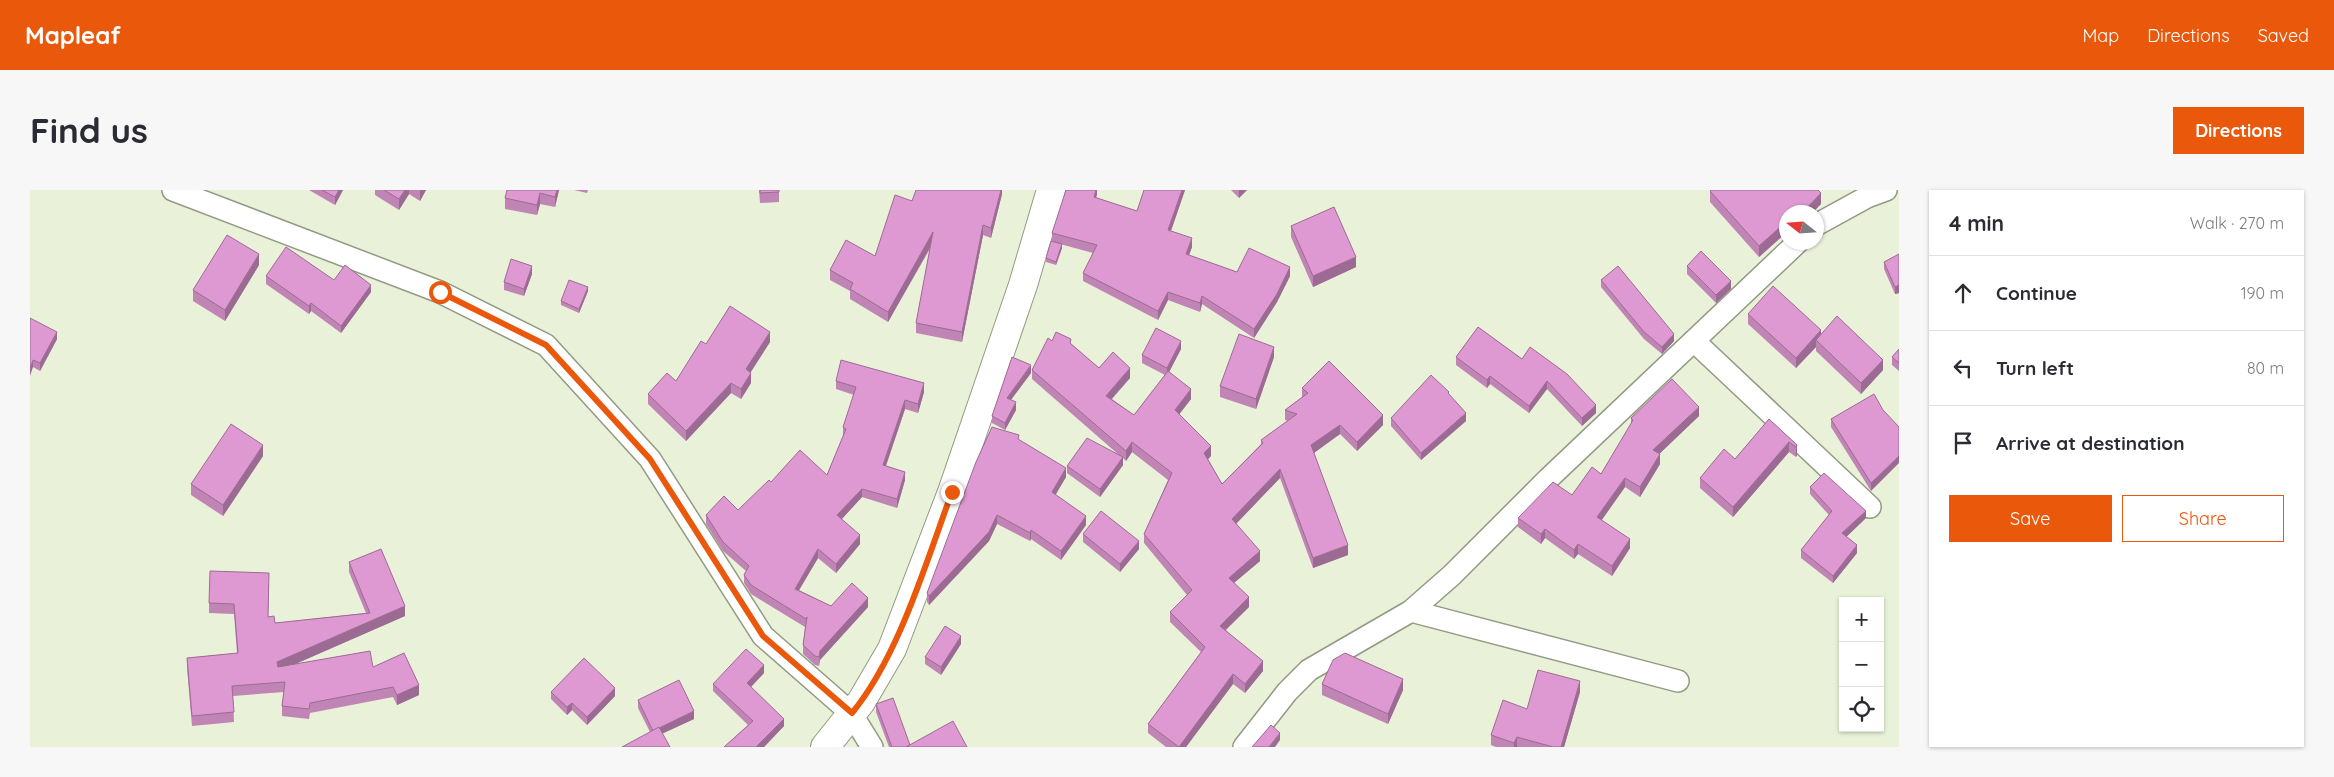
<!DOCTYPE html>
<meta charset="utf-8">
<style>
:root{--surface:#fff;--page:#f7f7f7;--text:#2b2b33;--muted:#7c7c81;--line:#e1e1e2;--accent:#ea580c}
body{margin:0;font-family:Quicksand,sans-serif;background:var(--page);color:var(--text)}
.controls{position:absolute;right:15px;bottom:15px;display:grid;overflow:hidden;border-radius:0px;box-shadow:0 1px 4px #0004}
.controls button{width:45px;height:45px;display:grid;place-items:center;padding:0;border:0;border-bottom:1px solid var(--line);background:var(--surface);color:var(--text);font:25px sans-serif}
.compass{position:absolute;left:1749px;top:15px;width:45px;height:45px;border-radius:50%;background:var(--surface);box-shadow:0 1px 4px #0004;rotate:287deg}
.stop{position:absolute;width:15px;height:15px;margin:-11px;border:4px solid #ea580c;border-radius:50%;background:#fff}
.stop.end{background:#ea580c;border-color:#fff;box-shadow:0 1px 5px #0008}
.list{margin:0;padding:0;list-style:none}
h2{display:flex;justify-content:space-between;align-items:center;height:65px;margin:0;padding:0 20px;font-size:21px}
h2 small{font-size:16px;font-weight:400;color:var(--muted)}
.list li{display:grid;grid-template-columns:32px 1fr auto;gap:15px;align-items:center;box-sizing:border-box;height:75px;padding:0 20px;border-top:1px solid var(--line)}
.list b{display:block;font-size:19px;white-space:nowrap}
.list em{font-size:16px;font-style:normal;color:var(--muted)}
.actions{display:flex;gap:10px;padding:15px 20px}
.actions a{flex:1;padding:11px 0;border:1px solid var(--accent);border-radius:0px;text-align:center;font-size:18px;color:var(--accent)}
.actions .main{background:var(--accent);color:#fff}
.icon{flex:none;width:28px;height:28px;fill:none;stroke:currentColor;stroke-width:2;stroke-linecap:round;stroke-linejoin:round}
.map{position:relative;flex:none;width:1869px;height:557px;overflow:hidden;border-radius:0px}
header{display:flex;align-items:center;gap:30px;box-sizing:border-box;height:70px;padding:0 25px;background:var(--accent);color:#fff}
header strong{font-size:24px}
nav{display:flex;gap:28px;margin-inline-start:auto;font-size:18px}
.intro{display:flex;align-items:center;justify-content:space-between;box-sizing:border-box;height:120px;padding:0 30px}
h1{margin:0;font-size:35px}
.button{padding:12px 22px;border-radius:0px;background:var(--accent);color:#fff;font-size:18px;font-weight:700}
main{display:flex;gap:30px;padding:0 30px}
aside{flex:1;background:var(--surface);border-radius:0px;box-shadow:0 1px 4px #0004}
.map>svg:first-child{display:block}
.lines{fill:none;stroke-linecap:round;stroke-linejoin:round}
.street-casing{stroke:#929a83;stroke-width:24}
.secondary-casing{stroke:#929a83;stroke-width:30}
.street{stroke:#fff;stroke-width:21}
.secondary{stroke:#fff;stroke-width:28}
.wall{fill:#c084b5}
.shaded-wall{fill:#9c6b93}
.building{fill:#df99d2;stroke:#9c6b93}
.route{stroke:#ea580c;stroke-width:6}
</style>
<header>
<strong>Mapleaf</strong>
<nav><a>Map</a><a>Directions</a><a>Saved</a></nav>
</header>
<div class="intro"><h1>Find us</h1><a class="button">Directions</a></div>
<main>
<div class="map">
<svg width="1869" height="557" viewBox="0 0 1869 557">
<rect width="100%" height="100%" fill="#e9f2d9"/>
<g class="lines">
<!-- street casing -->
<g class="street-casing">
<g id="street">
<path d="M143 0 410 102 516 155 620 269 733 446 821 523 842 557"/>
<path d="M1786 35 1837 7 1856 0"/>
<path d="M1664 151 1840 317"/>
<path d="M1381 421 1648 491"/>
<path d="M1214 557 1257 502 1279 480 1381 421 1422 385 1518 289 1768 52"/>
</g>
</g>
<!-- secondary casing -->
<g class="secondary-casing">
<path id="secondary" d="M795 557 831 512 862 459 922 302 993 95 1021 0"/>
</g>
<!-- street -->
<use href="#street" class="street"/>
<!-- secondary -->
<use href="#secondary" class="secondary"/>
</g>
<!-- wall -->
<g class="wall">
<path d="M279 0H313L305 15Z"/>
<path d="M345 0H396L390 11 379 4 369 20 345 5Z"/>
<path d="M529 0 525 17 510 14 507 25 475 19V8Z"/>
<path d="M544 0H558L557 3Z"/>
<path d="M729 0H749V12L730 13Z"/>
<path d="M972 0V4L961 48 953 45 932 152 886 143V133L901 57 858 132 820 109V101L800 90V80L845 66 882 11Z"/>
<path d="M1067 0V4L1066 8 1107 21 1114 0H1155L1141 41 1162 57 1159 65 1207 82 1260 86 1247 112 1224 148 1172 114 1170 122 1138 110 1128 130 1053 91V83L1063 63 1030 54 1032 58 1026 75 1016 72V68L1022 51V43Z"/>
<path d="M1201 0H1217L1209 8Z"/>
<path d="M1680 1 1791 14 1783 22H1756V43L1729 67 1680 12Z"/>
<path d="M1261 36 1326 77 1283 97 1261 47Z"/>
<path d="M1869 64V103L1865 104 1854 79V72Z"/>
<path d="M229 75 195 131 163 111V100Z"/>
<path d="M1657 76 1701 99 1686 113 1657 84Z"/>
<path d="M502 84 494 106 474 100V92Z"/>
<path d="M236 86 304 90 341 102 311 143 281 121 279 124 236 94Z"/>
<path d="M1571 90 1644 151 1632 164 1614 149 1571 97Z"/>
<path d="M558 101 549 123 531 115V111Z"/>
<path d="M1718 124 1791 144 1853 180 1831 204 1786 161V157L1766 178 1718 134Z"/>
<path d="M0 128 27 149 10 181 3 177Z"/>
<path d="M1448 137 1566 223 1552 236 1517 199 1499 223 1460 194 1457 198 1426 175V167Z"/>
<path d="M740 152 721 182V193L711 209 701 203 656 251 618 214V204L646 191 676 154Z"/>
<path d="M1041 154 1069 178 1100 188 1082 209 1104 225 1135 185 1112 173V165L1151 159 1139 182 1161 209 1149 224 1181 266 1178 269 1192 294 1231 254V250L1258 231 1255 230V220L1272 207V198L1353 235 1327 261 1310 244 1284 263 1318 365 1283 378 1250 288 1206 334 1230 371 1204 393 1219 417 1196 440 1233 481 1215 503 1203 494 1156 557H1136L1118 543V534L1171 462 1140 432V422L1157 405 1114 353V344L1138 290 1102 262 1096 271 1093 268V275L1070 307 1037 283V276L1089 265 1002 189V180Z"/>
<path d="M1869 159V181L1862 175V167Z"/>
<path d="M1244 167 1226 219 1190 207V196Z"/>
<path d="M1001 183 981 210 986 220 975 240 962 233V226Z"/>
<path d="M806 191 894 202 888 223 875 219 856 276 875 290 867 318 832 307 812 329 830 354 806 383 788 368 769 400 801 416 838 417 790 470 789 476 785 475 773 464V455L775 437 721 404 714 393V385L716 381 693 361 676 334V325L708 320 741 292 797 285 813 246V237L824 205 806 199Z"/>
<path d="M1419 204 1436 231 1391 270 1361 236V228Z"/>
<path d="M1853 220 1841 301 1801 237V229Z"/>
<path d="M1669 226 1629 264 1630 274 1610 307 1595 297 1571 330 1600 358 1582 386 1548 364 1544 369 1515 348 1511 354 1488 337V328L1542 305 1571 284 1601 234V228Z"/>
<path d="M1739 229 1767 255V265L1766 267 1759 262 1703 327 1670 298V288L1705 269Z"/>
<path d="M989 250 1036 287 1025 305 1056 335 1031 370 1001 349 1000 351 967 334 959 351 899 415 897 412V403Z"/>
<path d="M233 266 193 326 161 305V294Z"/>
<path d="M1780 297 1836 328 1816 347 1827 363 1803 393 1771 368V360L1799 325 1780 304Z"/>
<path d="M1053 344 1109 359 1090 382 1053 352Z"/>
<path d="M319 372 375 426 263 475 343 477 389 505 367 515 363 507 280 523 279 529 252 526V516L254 502 203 506 204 532 162 536 157 478V468L207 463 204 424 179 423V413L239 393 238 427 245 433 336 423 319 382Z"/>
<path d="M931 454 911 485 895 474V467Z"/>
<path d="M734 483 721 497 754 536 734 557H694L718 535 683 501V494Z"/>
<path d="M1292 494 1373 500 1358 534 1292 505Z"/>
<path d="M521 502 585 506 557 535 542 520 537 525 521 509Z"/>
<path d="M1550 502 1534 557H1466L1461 555V545Z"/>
<path d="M608 510 664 529 633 543 620 542 608 518Z"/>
<path d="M846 514 880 555 937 557H859L846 522Z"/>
</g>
<!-- shaded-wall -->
<g class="shaded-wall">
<path d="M309 0H313L305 15V7Z"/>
<path d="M375 0H379V4L369 20V9Z"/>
<path d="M390 0H396L390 11Z"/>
<path d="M527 0H529L525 17V7Z"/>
<path d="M971 0H972V4L961 48V38Z"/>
<path d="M1066 0H1067V4L1064 15V7Z"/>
<path d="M1152 0H1155L1138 49V40Z"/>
<path d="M1209 0H1217L1209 8Z"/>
<path d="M510 3V14L507 25V15Z"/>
<path d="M1791 3V14L1783 22H1773Z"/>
<path d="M1756 32V43L1729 67V56Z"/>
<path d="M953 35V45L932 152V142Z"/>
<path d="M903 42V52L858 132V122Z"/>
<path d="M1162 48V57L1156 73V64Z"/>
<path d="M1032 54V58L1026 75V72Z"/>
<path d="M229 64V75L195 131V120Z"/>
<path d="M1326 67V77L1283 97V86Z"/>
<path d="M502 76V84L494 106V99Z"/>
<path d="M1260 77V86L1247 112 1224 148V139Z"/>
<path d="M1701 91V99L1686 113V105Z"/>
<path d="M341 95V102L311 143V136Z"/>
<path d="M1869 95V103L1865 104V97Z"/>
<path d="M558 97V101L549 123V119Z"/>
<path d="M1138 102V110L1128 130V121Z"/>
<path d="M1172 106V114L1170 122V113Z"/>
<path d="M281 113V121L279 124V116Z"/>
<path d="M1791 140V151L1786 150V157L1766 178V168Z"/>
<path d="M27 142V149L10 181V173Z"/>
<path d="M740 142V152L716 189V179Z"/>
<path d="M1644 144V151L1632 164V157Z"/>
<path d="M1151 151V159L1137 186V178Z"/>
<path d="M1244 157V167L1226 219V209Z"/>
<path d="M3 170V177L0 186V179Z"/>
<path d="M1853 170V180L1831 204V193Z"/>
<path d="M1001 175V183L977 215V208Z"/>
<path d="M1100 178V188L1076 215V206Z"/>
<path d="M721 183V193L711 209V199Z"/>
<path d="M1460 186V194L1457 198V190Z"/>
<path d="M1517 191V199L1499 223V216Z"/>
<path d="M701 193V203L656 251V241Z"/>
<path d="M894 193V202L888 223V214Z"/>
<path d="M1161 199V209L1145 230V220Z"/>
<path d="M875 210V219L853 284V275Z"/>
<path d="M986 212V220L975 240V233Z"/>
<path d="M1566 215V223L1552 236V228Z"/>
<path d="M1669 217V226L1623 270V260Z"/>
<path d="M1436 223V231L1391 270V263Z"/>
<path d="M1353 225V235L1327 261V252Z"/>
<path d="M1310 235V244L1281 265V255Z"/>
<path d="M1102 252V262L1096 271V261Z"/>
<path d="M1759 252V262L1703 327V317Z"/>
<path d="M233 255V266L193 326V315Z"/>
<path d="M1767 255V265L1766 267V257Z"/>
<path d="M1181 256V266L1174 273V263Z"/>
<path d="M1630 264V274L1610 307V297Z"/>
<path d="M1869 266V273L1841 301V293Z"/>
<path d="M1093 267V275L1070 307V299Z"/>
<path d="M1036 278V287L1022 311V302Z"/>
<path d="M1250 279V288L1202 338V329Z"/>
<path d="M875 282V290L867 318V309Z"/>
<path d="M1595 288V297L1567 337V327Z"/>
<path d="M832 299V307L807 334V325Z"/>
<path d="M1836 321V328L1812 351V343Z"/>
<path d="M967 325V334L959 351 899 415V406Z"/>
<path d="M1056 326V335L1031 370V361Z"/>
<path d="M1515 339V348L1511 354V344Z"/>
<path d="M1001 340V349L1000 351V343Z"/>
<path d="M830 345V354L806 383V374Z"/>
<path d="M1600 349V358L1582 386V376Z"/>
<path d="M1109 351V359L1090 382V374Z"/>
<path d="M1548 354V364L1544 369V360Z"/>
<path d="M1318 355V365L1283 378V368Z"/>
<path d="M1827 355V363L1803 393V386Z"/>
<path d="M788 359V368L765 407V399Z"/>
<path d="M1230 361V371L1199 397V388Z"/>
<path d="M1219 407V417L1190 445V436Z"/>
<path d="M838 408V417L790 470 789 476 790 461Z"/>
<path d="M375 416V426L247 482V472Z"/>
<path d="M931 446V454L911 485V477Z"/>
<path d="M1233 471V481L1215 503V494Z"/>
<path d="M734 475V483L717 501V493Z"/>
<path d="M1203 484V494L1156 557H1149Z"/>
<path d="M1373 489V500L1358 534V524Z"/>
<path d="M1550 491V502L1534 557H1531Z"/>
<path d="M389 495V505L367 515V505Z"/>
<path d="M585 498V506L557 535V527Z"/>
<path d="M542 513V520L537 525V517Z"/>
<path d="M664 521V529L623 548V541Z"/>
<path d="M754 529V536L734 557H726Z"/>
<path d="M1250 543V550L1245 557H1239Z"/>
<path d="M1487 547V557H1484V553Z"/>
</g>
<!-- building -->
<g class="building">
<path d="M292 0H309L305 7Z"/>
<path d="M354 0H375L369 9Z"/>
<path d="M477 0H527L525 7 510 3 507 15 475 8Z"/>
<path d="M730 0H749V2L730 3Z"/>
<path d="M886 0H971L961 38 953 35 932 142 886 133 903 42 858 122 820 99 823 93 800 80 816 50 845 66 865 5 882 11Z"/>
<path d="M1036 0H1066L1064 7 1107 21 1114 0H1152L1138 40 1162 48 1156 64 1207 82 1219 58 1260 77 1247 104 1224 139 1172 106 1170 113 1138 102 1128 121 1053 83 1067 55 1022 43Z"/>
<path d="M1681 0H1788L1791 3 1773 22H1756V32L1729 56 1680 1Z"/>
<path d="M1304 17 1326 67 1283 86 1261 36Z"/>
<path d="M197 45 229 64 195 120 163 100Z"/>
<path d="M1021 51 1032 54 1026 72 1016 68Z"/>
<path d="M256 57 304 90 315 75 341 95 311 136 281 113 279 116 236 86Z"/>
<path d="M1671 61 1701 91 1686 105 1657 76Z"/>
<path d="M1869 64V95L1865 97 1854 72Z"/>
<path d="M481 69 502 76 494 99 474 92Z"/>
<path d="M1588 76 1644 144 1632 157 1614 142 1571 90Z"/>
<path d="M539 90 558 97 549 119 531 111Z"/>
<path d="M1743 96 1791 140 1766 168 1718 124Z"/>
<path d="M700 116 740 142 716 179 721 183 711 199 701 193 656 241 618 204 637 183 646 191 671 151 676 154Z"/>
<path d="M1807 126 1853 170 1831 193 1786 150Z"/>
<path d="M0 128 27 142 10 173 3 170 0 179Z"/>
<path d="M1448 137 1492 169 1500 157 1537 184 1566 215 1552 228 1517 191 1499 216 1460 186 1457 190 1426 167Z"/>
<path d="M1126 138 1151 151 1137 178 1112 165Z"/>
<path d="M1026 142 1041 149 1040 153 1069 178 1083 162 1100 178 1076 206 1104 225 1138 181 1161 199 1145 220 1181 256 1174 263 1192 294 1233 253 1231 250 1267 224 1255 220 1278 203 1272 198 1299 171 1353 225 1327 252 1310 235 1281 255 1318 355 1283 368 1250 279 1202 329 1230 361 1199 388 1219 407 1190 436 1233 471 1215 494 1203 484 1149 557 1118 534 1175 457 1140 422 1162 400 1114 344 1142 283 1102 252 1096 261 1002 180 1018 148 1022 151Z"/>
<path d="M1209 144 1244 157 1226 209 1190 196Z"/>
<path d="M1869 159V173L1862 167Z"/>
<path d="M982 167 1001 175 977 208 986 212 975 233 962 226Z"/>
<path d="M811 170 894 193 888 214 875 210 853 275 875 282 867 309 832 299 807 325 830 345 806 374 788 359 765 399 801 416 822 393 838 408 790 461 789 467 785 466 773 455 777 427 776 429 721 395 714 385 719 376 693 352 676 325 694 306 708 320 739 290 741 292 770 260 797 285 816 239 813 237 826 197 806 191Z"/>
<path d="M1401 185 1419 202 1418 203 1436 223 1391 263 1361 228Z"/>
<path d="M1642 189 1669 217 1623 260 1630 264 1610 297 1595 288 1567 327 1600 349 1582 376 1548 354 1544 360 1515 339 1511 344 1488 328 1523 292 1542 305 1562 277 1571 284 1603 230 1601 228Z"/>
<path d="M1844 204 1853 220 1869 237V266L1841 293 1801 229Z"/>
<path d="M1739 229 1767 255 1766 257 1759 252 1703 317 1670 288 1694 259 1705 269Z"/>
<path d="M201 234 233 255 193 315 161 294Z"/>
<path d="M962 237 989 245 988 249 1036 278 1022 302 1056 326 1031 361 1001 340 1000 343 967 325 959 342 899 406 897 403 946 272Z"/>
<path d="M1057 248 1093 267 1070 299 1037 276Z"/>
<path d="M1794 283 1836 321 1812 343 1827 355 1803 386 1771 360 1802 321 1780 297Z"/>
<path d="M1071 321 1109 351 1090 374 1053 344Z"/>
<path d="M351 359 375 416 247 472 248 477 340 461 343 477 374 463 389 495 367 505 363 497 280 513 279 519 252 516 255 492 202 496 204 522 162 526 157 468 208 463 204 414 179 413 180 381 239 383 238 427 244 426 245 433 340 423 319 372Z"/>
<path d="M915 436 931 446 911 477 895 467Z"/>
<path d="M716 459 734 475 717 493 754 529 726 557H694L723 531 683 494Z"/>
<path d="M1315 463 1373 489 1358 524 1292 494 1303 470Z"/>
<path d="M554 468 585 498 557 527 542 513 537 517 521 502Z"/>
<path d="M1508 480 1550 491 1531 557H1523L1487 547 1484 553 1461 545 1473 510 1497 519Z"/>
<path d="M649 490 664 521 623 541 608 510Z"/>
<path d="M863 508 880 555 876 557H862L846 514Z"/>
<path d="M923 531 937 557H876Z"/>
<path d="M1241 535 1250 543 1239 557H1222Z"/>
<path d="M629 537 640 557H592Z"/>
</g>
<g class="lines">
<!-- route -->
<path class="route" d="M410 102 516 155 620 269 733 446 822 523C869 466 896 372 922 302"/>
</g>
</svg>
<div class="controls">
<button>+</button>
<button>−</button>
<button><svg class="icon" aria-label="locate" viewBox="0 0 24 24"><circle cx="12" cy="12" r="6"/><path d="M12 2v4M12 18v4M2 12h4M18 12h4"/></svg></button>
</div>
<svg class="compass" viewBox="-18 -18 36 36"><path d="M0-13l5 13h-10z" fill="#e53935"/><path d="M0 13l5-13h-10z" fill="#7c7c81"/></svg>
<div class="stop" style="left:410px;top:102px"></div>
<div class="stop end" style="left:922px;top:302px"></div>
</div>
<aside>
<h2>4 min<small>Walk · 270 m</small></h2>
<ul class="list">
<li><svg class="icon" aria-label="ahead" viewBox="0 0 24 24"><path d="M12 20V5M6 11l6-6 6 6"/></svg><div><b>Continue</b></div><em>190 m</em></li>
<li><svg class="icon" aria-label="left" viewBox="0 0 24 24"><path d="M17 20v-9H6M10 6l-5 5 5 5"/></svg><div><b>Turn left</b></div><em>80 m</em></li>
<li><svg class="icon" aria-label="arrive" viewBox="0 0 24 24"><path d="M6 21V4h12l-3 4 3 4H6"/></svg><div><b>Arrive at destination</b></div></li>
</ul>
<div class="actions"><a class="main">Save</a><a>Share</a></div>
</aside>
</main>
